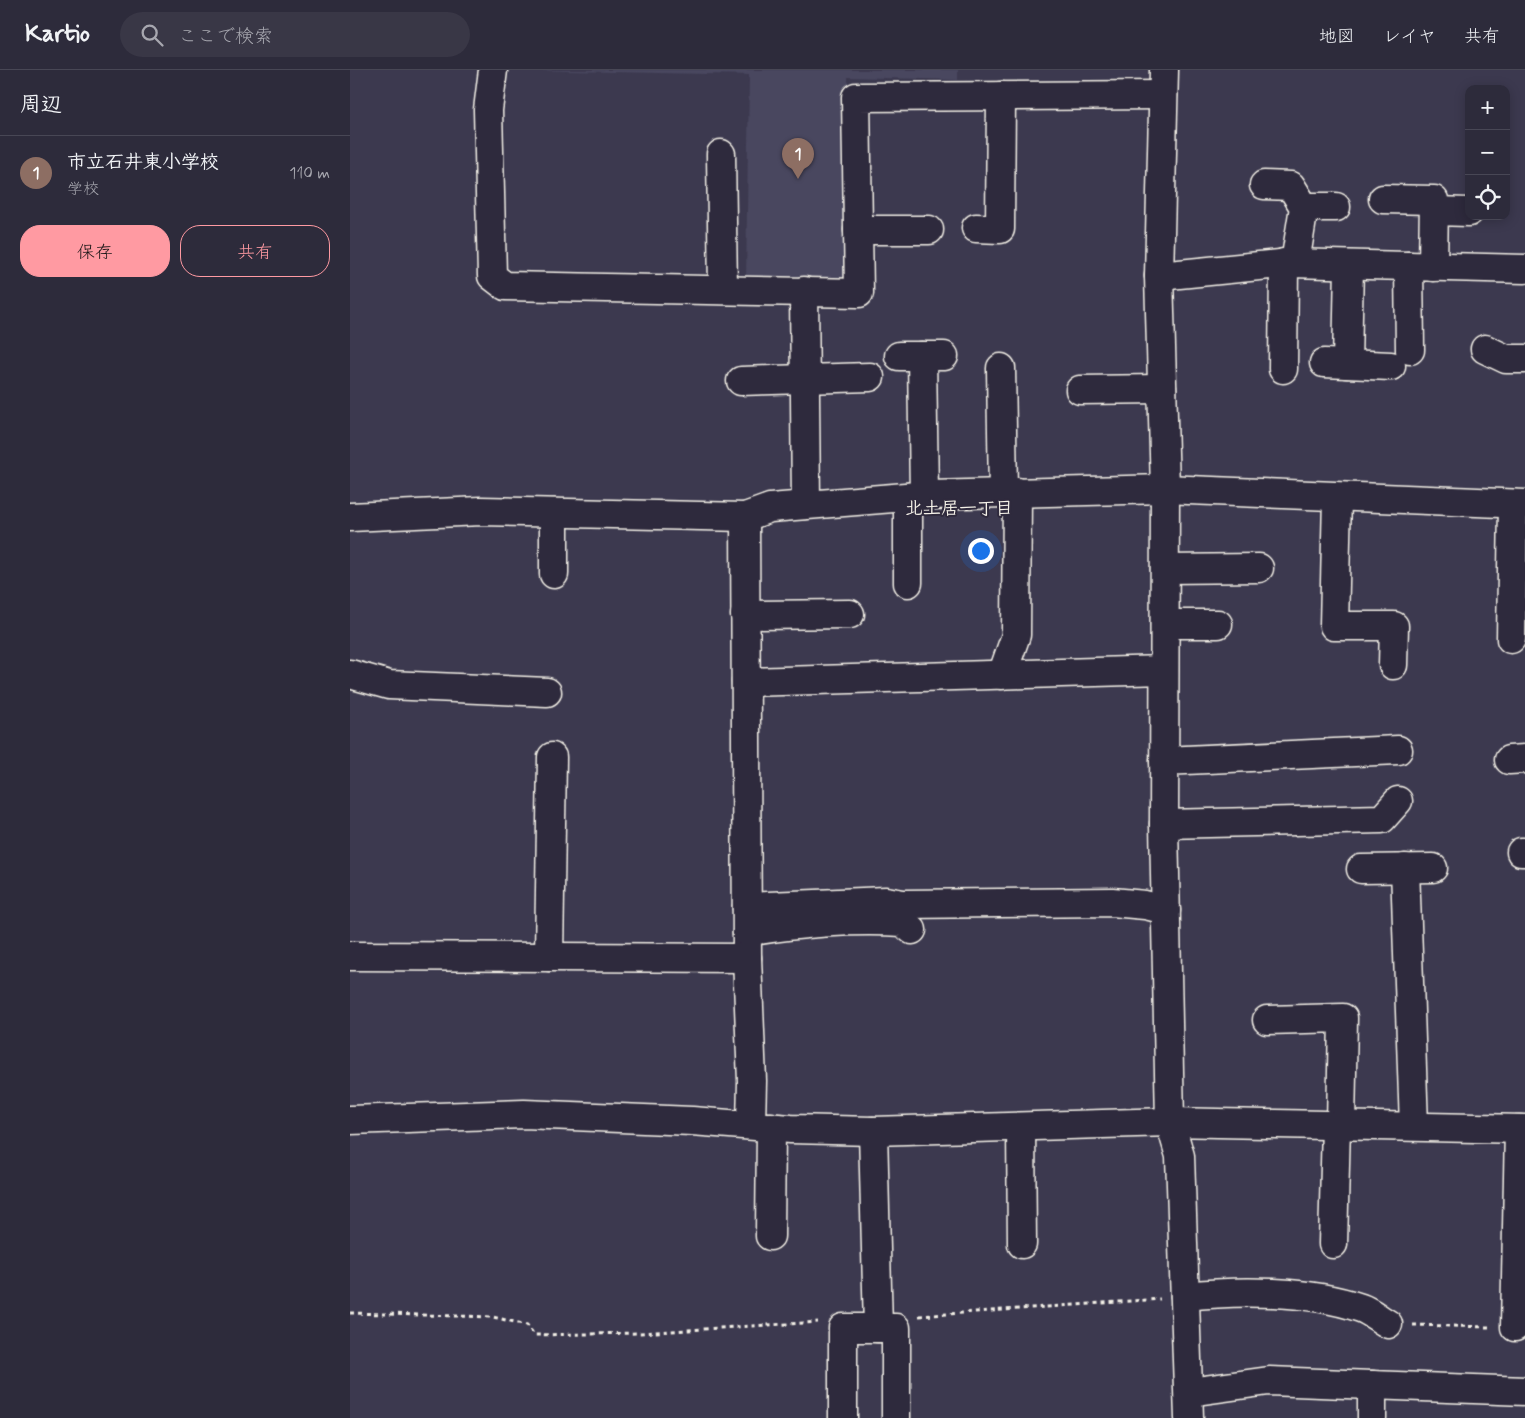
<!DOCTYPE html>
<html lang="ja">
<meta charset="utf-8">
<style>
:root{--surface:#2d2b3b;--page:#393746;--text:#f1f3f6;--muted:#a7a7af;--line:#484755;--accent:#ff9aa2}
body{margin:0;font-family:Mynerve,"Klee One",sans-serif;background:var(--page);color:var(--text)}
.controls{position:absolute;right:15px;top:15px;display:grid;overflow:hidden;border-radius:10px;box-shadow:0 2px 12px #0003}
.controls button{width:45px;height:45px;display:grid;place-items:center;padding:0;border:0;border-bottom:1px solid var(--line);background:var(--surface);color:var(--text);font:25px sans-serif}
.you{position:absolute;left:630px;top:480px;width:18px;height:18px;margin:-12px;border:4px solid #fff;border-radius:50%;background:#1a73e8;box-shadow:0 0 0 8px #1a73e833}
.badge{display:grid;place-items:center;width:32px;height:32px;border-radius:50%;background:var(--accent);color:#fff;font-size:16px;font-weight:700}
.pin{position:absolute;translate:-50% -41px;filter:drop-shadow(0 1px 2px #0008)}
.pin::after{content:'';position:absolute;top:26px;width:18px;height:15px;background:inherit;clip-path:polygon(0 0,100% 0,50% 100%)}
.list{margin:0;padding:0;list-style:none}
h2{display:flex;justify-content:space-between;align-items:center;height:65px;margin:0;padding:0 20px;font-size:21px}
h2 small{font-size:16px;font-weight:400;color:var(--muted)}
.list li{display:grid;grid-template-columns:32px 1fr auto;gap:15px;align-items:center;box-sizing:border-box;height:75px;padding:0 20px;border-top:1px solid var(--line)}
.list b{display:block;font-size:19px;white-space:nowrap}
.list p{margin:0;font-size:16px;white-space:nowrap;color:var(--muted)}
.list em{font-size:16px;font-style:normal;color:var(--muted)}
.actions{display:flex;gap:10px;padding:15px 20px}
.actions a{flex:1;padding:11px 0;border:1px solid var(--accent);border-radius:20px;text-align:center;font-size:18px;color:var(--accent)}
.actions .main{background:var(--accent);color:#111}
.icon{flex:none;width:28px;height:28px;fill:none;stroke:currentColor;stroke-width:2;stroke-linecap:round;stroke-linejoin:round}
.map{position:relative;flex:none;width:1175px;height:1348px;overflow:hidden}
header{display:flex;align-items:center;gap:30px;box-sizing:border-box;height:70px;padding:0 25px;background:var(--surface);border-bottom:1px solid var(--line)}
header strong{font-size:24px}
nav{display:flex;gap:28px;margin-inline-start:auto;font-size:18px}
.search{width:350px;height:45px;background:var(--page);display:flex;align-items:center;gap:12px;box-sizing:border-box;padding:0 18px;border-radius:28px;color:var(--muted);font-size:19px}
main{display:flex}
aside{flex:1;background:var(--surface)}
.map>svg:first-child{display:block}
.built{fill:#48465e}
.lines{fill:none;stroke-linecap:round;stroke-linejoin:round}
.minor-casing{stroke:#f4f1e8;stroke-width:31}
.path{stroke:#f4f1e8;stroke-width:3;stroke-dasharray:4 4;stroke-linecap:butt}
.minor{stroke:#2f2a3d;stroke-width:28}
.labels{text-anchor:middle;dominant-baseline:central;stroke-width:4;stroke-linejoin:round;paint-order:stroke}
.neighbourhood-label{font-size:18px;font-weight:bold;fill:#f4f1e8;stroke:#2f2a3d}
</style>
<header>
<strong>Kartio</strong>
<div class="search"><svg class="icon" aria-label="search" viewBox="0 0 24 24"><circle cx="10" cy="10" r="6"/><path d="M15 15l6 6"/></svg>ここで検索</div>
<nav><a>地図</a><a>レイヤ</a><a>共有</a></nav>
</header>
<main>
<aside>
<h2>周辺<small></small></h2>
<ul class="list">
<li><span class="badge" style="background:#8d6e63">1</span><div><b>市立石井東小学校</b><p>学校</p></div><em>110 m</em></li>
</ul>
<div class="actions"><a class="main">保存</a><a>共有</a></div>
</aside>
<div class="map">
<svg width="1175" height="1348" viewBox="0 0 1175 1348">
<rect width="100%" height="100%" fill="#3c394f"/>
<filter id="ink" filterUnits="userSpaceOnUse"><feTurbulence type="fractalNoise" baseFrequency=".02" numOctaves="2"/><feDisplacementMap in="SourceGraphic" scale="10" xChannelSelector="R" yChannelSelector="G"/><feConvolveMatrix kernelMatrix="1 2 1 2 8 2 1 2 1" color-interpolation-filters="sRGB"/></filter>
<g filter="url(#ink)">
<!-- built -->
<path class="built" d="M169 0H608V10L498 7 499 211 396 207 399 5Z"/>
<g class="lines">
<!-- minor casing -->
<g class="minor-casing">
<g id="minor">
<path d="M143 0 138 40 142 206 155 216 509 223 506 27 813 25"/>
<path d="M814 0 809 206 815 419 814 754 820 1052 830 1086 839 1348"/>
<path d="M371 84 373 219"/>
<path d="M914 115 941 116 954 137 945 193"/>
<path d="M1033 129 1084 130 1083 197"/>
<path d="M954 137H986"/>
<path d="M1084 141 1119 142"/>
<path d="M626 158 650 159 651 26"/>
<path d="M508 160H579"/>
<path d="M1059 196 1060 280"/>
<path d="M809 206 940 193 1175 199"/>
<path d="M454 221 456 435"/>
<path d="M1135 279 1156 289H1175"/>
<path d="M549 286H594"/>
<path d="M572 286 574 426"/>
<path d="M974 293 1041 296"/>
<path d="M997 294 999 195"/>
<path d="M651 298 653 423"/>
<path d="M933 299 934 193"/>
<path d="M391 311 520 307"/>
<path d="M730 320 812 319"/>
<path d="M558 427V513"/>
<path d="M987 427 984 556H1044L1043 595"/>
<path d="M204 443V504"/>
<path d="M0 447 131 441 395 447 420 438 580 425 815 419 1175 434"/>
<path d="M395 447 397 888 402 1011 401 1054"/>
<path d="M815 499 909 498"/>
<path d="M395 545 500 544"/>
<path d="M815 554H868"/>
<path d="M1161 569 1163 434"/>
<path d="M0 604 39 615 197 622"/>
<path d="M652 605 666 565 667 422"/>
<path d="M396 612 814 600"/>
<path d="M1159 690 1175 689"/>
<path d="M814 691 1048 680"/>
<path d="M814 754 1032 749 1048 731"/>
<path d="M1171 782H1175"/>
<path d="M1055 798 1064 1056"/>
<path d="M1011 799 1083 798"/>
<path d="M397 837 536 831 553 834 762 832 795 835 816 840"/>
<path d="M397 862C446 853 504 849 553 852L562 860"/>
<path d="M0 886 397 888"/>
<path d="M199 887 202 687"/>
<path d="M917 950 993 948 991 1055"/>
<path d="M0 1050 174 1044 342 1051 441 1059 523 1061 820 1052 1175 1059"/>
<path d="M671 1057 672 1174"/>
<path d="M523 1061 528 1258"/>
<path d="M420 1166 421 1057"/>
<path d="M983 1174 986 1055"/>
<path d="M835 1226C889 1220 959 1220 1011 1238 1020 1241 1029 1249 1038 1254"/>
<path d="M1165 1257 1169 1059"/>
<path d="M839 1322 919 1311 1175 1321"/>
<path d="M493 1348V1258H546V1348"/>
<path d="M1022 1348V1315"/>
</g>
</g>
<!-- path -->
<g class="path">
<path d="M0 1243 143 1247 177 1255 184 1265 290 1263 468 1252"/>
<path d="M569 1246 810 1229"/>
<path d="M1063 1255 1139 1257"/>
</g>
<!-- minor -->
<use href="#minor" class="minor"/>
</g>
</g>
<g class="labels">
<!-- neighbourhood labels -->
<g class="neighbourhood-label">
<text x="609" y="439">北土居一丁目</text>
</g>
</g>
</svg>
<div class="controls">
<button>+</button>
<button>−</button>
<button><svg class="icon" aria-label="locate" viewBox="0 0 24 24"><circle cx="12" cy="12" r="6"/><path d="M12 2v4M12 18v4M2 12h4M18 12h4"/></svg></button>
</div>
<div class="you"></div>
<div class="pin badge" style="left:448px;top:109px;background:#8d6e63">1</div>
</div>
</main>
